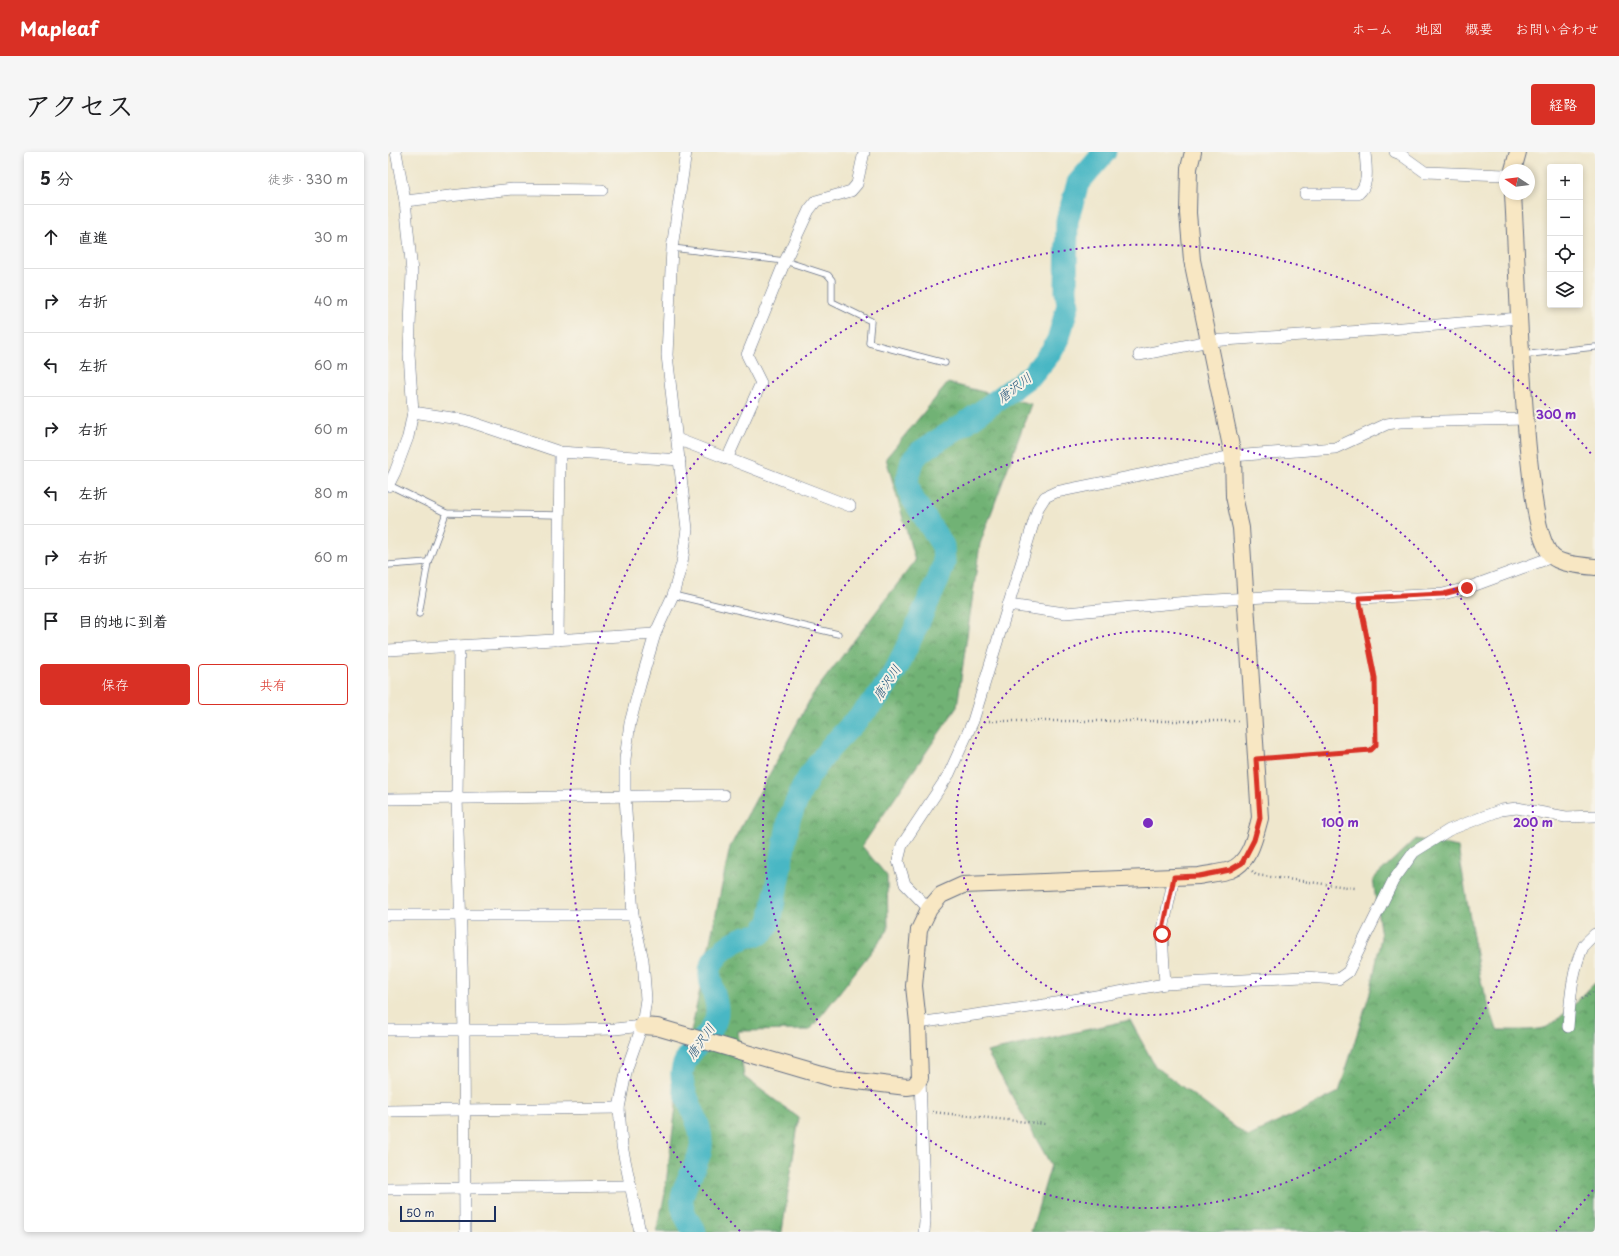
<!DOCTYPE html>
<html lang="ja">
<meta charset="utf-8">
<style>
:root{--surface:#fff;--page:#f6f6f6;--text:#202124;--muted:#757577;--line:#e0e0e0;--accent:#d93025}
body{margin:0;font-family:"Playpen Sans","Klee One",sans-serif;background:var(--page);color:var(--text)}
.controls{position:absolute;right:12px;top:12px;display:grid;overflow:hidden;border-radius:4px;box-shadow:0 2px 6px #0003}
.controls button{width:36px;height:36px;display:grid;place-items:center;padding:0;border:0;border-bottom:1px solid var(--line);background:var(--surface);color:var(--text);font:20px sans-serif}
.compass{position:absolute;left:1111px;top:12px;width:36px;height:36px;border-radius:50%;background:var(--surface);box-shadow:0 2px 6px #0003;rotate:283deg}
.scale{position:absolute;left:12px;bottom:10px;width:96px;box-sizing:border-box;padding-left:4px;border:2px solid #1b2f5e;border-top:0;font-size:11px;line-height:14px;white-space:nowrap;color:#1b2f5e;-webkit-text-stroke:3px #f7f3e8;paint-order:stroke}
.stop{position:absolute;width:12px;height:12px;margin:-9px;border:3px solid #d93025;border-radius:50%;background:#fff}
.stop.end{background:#d93025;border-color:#fff;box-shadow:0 1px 4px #0008}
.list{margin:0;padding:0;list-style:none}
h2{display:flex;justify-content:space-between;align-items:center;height:52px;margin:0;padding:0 16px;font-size:17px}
h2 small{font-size:13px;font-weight:400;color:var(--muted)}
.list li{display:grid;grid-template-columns:26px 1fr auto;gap:12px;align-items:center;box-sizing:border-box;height:64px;padding:0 16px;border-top:1px solid var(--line)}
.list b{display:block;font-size:15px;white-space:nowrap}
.list em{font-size:13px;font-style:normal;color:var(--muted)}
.actions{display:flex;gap:8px;padding:12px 16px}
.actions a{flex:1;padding:9px 0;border:1px solid var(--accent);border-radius:4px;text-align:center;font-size:14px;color:var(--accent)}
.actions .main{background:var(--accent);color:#fff}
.icon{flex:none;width:22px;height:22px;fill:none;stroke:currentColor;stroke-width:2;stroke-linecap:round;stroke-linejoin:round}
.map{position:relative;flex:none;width:1207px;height:1080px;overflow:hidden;border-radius:4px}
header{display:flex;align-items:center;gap:24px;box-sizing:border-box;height:56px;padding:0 20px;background:var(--accent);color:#fff}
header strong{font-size:19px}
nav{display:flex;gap:22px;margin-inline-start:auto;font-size:14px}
.intro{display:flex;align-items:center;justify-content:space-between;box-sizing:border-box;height:96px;padding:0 24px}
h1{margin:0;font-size:28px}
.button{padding:10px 18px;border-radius:4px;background:var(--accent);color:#fff;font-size:14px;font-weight:700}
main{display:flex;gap:24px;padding:0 24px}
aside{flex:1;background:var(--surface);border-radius:4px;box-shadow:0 2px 6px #0003}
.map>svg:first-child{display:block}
.forest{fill:url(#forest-crowns);stroke:#467069}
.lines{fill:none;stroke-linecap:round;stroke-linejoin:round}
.river{stroke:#49b7c4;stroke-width:23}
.lane-casing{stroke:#656f85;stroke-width:7}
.street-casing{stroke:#656f85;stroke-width:12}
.secondary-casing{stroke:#656f85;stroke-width:18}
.path{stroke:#656f85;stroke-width:2.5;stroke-dasharray:1 3;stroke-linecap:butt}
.lane{stroke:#fff;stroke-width:5.5}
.street{stroke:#fff;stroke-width:11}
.secondary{stroke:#f8e7c3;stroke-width:16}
.route{stroke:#d93025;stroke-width:5}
.ring{fill:none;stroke:#7b2cbf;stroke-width:2;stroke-dasharray:2 4}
.labels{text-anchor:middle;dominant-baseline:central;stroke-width:4;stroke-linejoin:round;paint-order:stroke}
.water-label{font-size:13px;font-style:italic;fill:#29587d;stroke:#f7f3e8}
.centre{fill:#7b2cbf;stroke:#f7f3e8;stroke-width:2}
.ring-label{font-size:12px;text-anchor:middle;font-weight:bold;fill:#7b2cbf;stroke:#f7f3e8;stroke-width:4;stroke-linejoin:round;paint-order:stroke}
</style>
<header>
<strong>Mapleaf</strong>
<nav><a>ホーム</a><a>地図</a><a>概要</a><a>お問い合わせ</a></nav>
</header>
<div class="intro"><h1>アクセス</h1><a class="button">経路</a></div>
<main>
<aside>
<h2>5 分<small>徒歩 · 330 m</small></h2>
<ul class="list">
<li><svg class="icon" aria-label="ahead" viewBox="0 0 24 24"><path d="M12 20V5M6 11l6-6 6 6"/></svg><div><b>直進</b></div><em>30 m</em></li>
<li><svg class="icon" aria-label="right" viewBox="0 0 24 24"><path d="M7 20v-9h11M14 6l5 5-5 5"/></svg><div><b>右折</b></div><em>40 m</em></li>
<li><svg class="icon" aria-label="left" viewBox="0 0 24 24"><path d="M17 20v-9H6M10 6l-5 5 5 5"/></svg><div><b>左折</b></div><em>60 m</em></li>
<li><svg class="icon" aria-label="right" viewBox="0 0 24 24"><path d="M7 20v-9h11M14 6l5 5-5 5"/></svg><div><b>右折</b></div><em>60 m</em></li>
<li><svg class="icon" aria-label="left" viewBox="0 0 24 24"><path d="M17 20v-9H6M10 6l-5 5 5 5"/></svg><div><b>左折</b></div><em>80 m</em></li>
<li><svg class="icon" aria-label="right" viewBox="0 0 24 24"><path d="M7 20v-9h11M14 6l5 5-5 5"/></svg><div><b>右折</b></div><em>60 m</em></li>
<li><svg class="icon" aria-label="arrive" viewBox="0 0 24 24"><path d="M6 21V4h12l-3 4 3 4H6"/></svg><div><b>目的地に到着</b></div></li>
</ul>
<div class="actions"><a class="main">保存</a><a>共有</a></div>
</aside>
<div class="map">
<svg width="1207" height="1080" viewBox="0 0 1207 1080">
<defs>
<pattern id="forest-crowns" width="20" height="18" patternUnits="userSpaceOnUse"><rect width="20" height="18" fill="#71b274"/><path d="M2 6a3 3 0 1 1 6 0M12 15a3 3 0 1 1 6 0" fill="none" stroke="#5c9162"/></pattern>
</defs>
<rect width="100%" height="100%" fill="#f7f3e8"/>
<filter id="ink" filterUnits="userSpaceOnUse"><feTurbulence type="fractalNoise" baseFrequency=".025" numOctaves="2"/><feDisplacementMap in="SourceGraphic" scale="8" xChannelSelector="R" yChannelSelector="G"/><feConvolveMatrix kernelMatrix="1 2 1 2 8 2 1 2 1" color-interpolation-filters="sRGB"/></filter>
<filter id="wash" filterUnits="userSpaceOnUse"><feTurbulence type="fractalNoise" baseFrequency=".012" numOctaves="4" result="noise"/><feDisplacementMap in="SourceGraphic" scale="16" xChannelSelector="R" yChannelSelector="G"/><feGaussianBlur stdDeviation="0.9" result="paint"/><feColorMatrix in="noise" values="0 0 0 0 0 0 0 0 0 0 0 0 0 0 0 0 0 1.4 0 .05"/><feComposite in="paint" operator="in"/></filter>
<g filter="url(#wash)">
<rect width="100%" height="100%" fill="#efe7cd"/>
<!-- forest -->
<g class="forest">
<path d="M560 231 643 252 592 392 569 555 474 694 499 724 500 778 422 878 350 879 356 925 411 966 394 1080H268L276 1047 289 946 342 695 425 542 527 409 498 306Z"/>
<path d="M1027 687 1070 695 1092 826 1109 878C1121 878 1145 879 1156 876 1168 873 1196 841 1207 831V1080H643L663 1013 599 900 742 868 767 914 860 985 951 940 983 837 993 785 985 727Z"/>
</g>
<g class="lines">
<!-- river -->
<path class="river" d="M307 1080C301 1071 294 1060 294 1050 293 1034 311 1013 313 995 316 969 292 944 294 920 297 895 330 884 329 858 329 842 315 823 326 808 333 798 346 789 358 785 362 784 368 784 372 782 376 780 379 773 382 770L401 667 413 639 422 623 441 597 491 544 509 516 550 428 556 411 555 394 523 344 519 329 524 309 532 300 579 270 646 221 663 200 670 188 680 153 678 139 679 69 690 31 717 0"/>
</g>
</g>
<g filter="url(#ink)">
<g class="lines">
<!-- lane casing -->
<g class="lane-casing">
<g id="lane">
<path d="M284 96 397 109 440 123 444 128V150L483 169 481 191 557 211"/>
<path d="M1133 203 1207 195"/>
<path d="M1 333 58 361 171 363"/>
<path d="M0 413 40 410"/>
<path d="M285 443 450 482"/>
<path d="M31 462 40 410 58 361"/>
</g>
</g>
<!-- street casing -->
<g class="street-casing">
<g id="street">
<path d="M1007 0 1012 2 1037 20 1117 23"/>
<path d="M917 42H970C982 32 978 15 977 0"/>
<path d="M17 49 125 37 214 38"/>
<path d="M751 203 821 189 991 178 1131 166"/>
<path d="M25 260 77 268 172 300 292 308"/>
<path d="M289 287 462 354"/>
<path d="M339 307 373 231 359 203 397 109 421 58 428 49 463 39 469 32 476 0"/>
<path d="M0 334 7 320 20 285 25 260 21 202 24 120 17 49 8 0"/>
<path d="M620 453 677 461 811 449 895 444 971 446 1055 442 1079 436 1164 405"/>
<path d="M170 488 172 300"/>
<path d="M71 494 69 646 76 878 77 1080"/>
<path d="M0 498 267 482"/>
<path d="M0 647 336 643"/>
<path d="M541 757 517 732 510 709 514 693 561 622 585 569 650 356 657 345 668 340 845 304 947 296 999 272 1012 270 1137 267"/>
<path d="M0 763H245"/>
<path d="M777 832 774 782 786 725"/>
<path d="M530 871 656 853 777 832 915 825 950 827 960 820 1005 729 1026 700 1061 678 1113 658 1129 656 1178 665 1207 664"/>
<path d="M1180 875C1182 850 1184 816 1196 793 1199 789 1203 786 1207 782"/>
<path d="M0 878H176L227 877 254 874"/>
<path d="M532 926 537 1069 536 1080"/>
<path d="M0 959 231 956"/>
<path d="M0 1037 243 1034"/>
<path d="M252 1080 234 994 231 956 239 916 254 874 258 847 255 808 245 763 237 645V607L242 571 252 533 267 482 285 443 294 411 299 377 279 203 284 96 298 0"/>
</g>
</g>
<!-- secondary casing -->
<g class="secondary-casing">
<g id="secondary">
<path d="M1125 18 1130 0"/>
<path d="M1125 42C1130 131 1132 219 1141 307 1144 331 1148 387 1164 404 1171 412 1196 414 1207 415"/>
<path d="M254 874 269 875 444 926 519 935 526 934 532 926 530 871 526 834 531 778 541 757 553 743 575 733 811 724C821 722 832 721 842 718 862 711 867 684 872 666L853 376 846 344 845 304 804 108 800 61 801 16 805 0"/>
</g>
</g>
<!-- path -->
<g class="path">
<path d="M597 569H852"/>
<path d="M882 606 983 598 988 593 987 526 974 457"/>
<path d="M864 719 868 723 967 736"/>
<path d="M1194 847 1207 839"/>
<path d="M544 960 658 972"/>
</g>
<!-- lane -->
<use href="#lane" class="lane"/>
<!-- street -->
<use href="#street" class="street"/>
<!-- secondary -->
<use href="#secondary" class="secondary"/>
</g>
</g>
<g class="lines" filter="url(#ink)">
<!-- route -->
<path class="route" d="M774 782 786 725 811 724 842 718 854 711 866 688 872 666 868 607 983 598 988 593 987 526 971 446 1055 442 1079 436"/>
</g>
<!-- distance rings -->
<g class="ring">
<circle cx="760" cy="671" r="192"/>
<circle cx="760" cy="671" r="385"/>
<path d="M1205 1038A577 577 0 0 1 1168 1079M352 1079A577 577 0 1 1 1205 304"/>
</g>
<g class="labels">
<!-- water labels -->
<g class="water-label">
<text transform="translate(626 235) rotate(-37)">唐沢川</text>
<text transform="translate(498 530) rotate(-57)">唐沢川</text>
<text transform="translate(312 889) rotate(-55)">唐沢川</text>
</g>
</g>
<circle cx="760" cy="671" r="6" class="centre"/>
<g class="ring-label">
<text x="1168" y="267">300 m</text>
<text x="952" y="675">100 m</text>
<text x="1145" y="675">200 m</text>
</g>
</svg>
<div class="controls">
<button>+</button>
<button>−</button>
<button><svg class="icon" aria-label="locate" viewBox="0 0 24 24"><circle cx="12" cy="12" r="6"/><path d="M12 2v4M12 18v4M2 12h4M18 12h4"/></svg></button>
<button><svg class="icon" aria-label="layers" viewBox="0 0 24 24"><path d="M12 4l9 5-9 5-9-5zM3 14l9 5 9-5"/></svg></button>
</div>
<svg class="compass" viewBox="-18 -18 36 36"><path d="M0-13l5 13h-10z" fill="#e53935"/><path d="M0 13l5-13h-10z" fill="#757577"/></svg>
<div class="scale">50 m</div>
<div class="stop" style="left:774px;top:782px"></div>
<div class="stop end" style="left:1079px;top:436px"></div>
</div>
</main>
